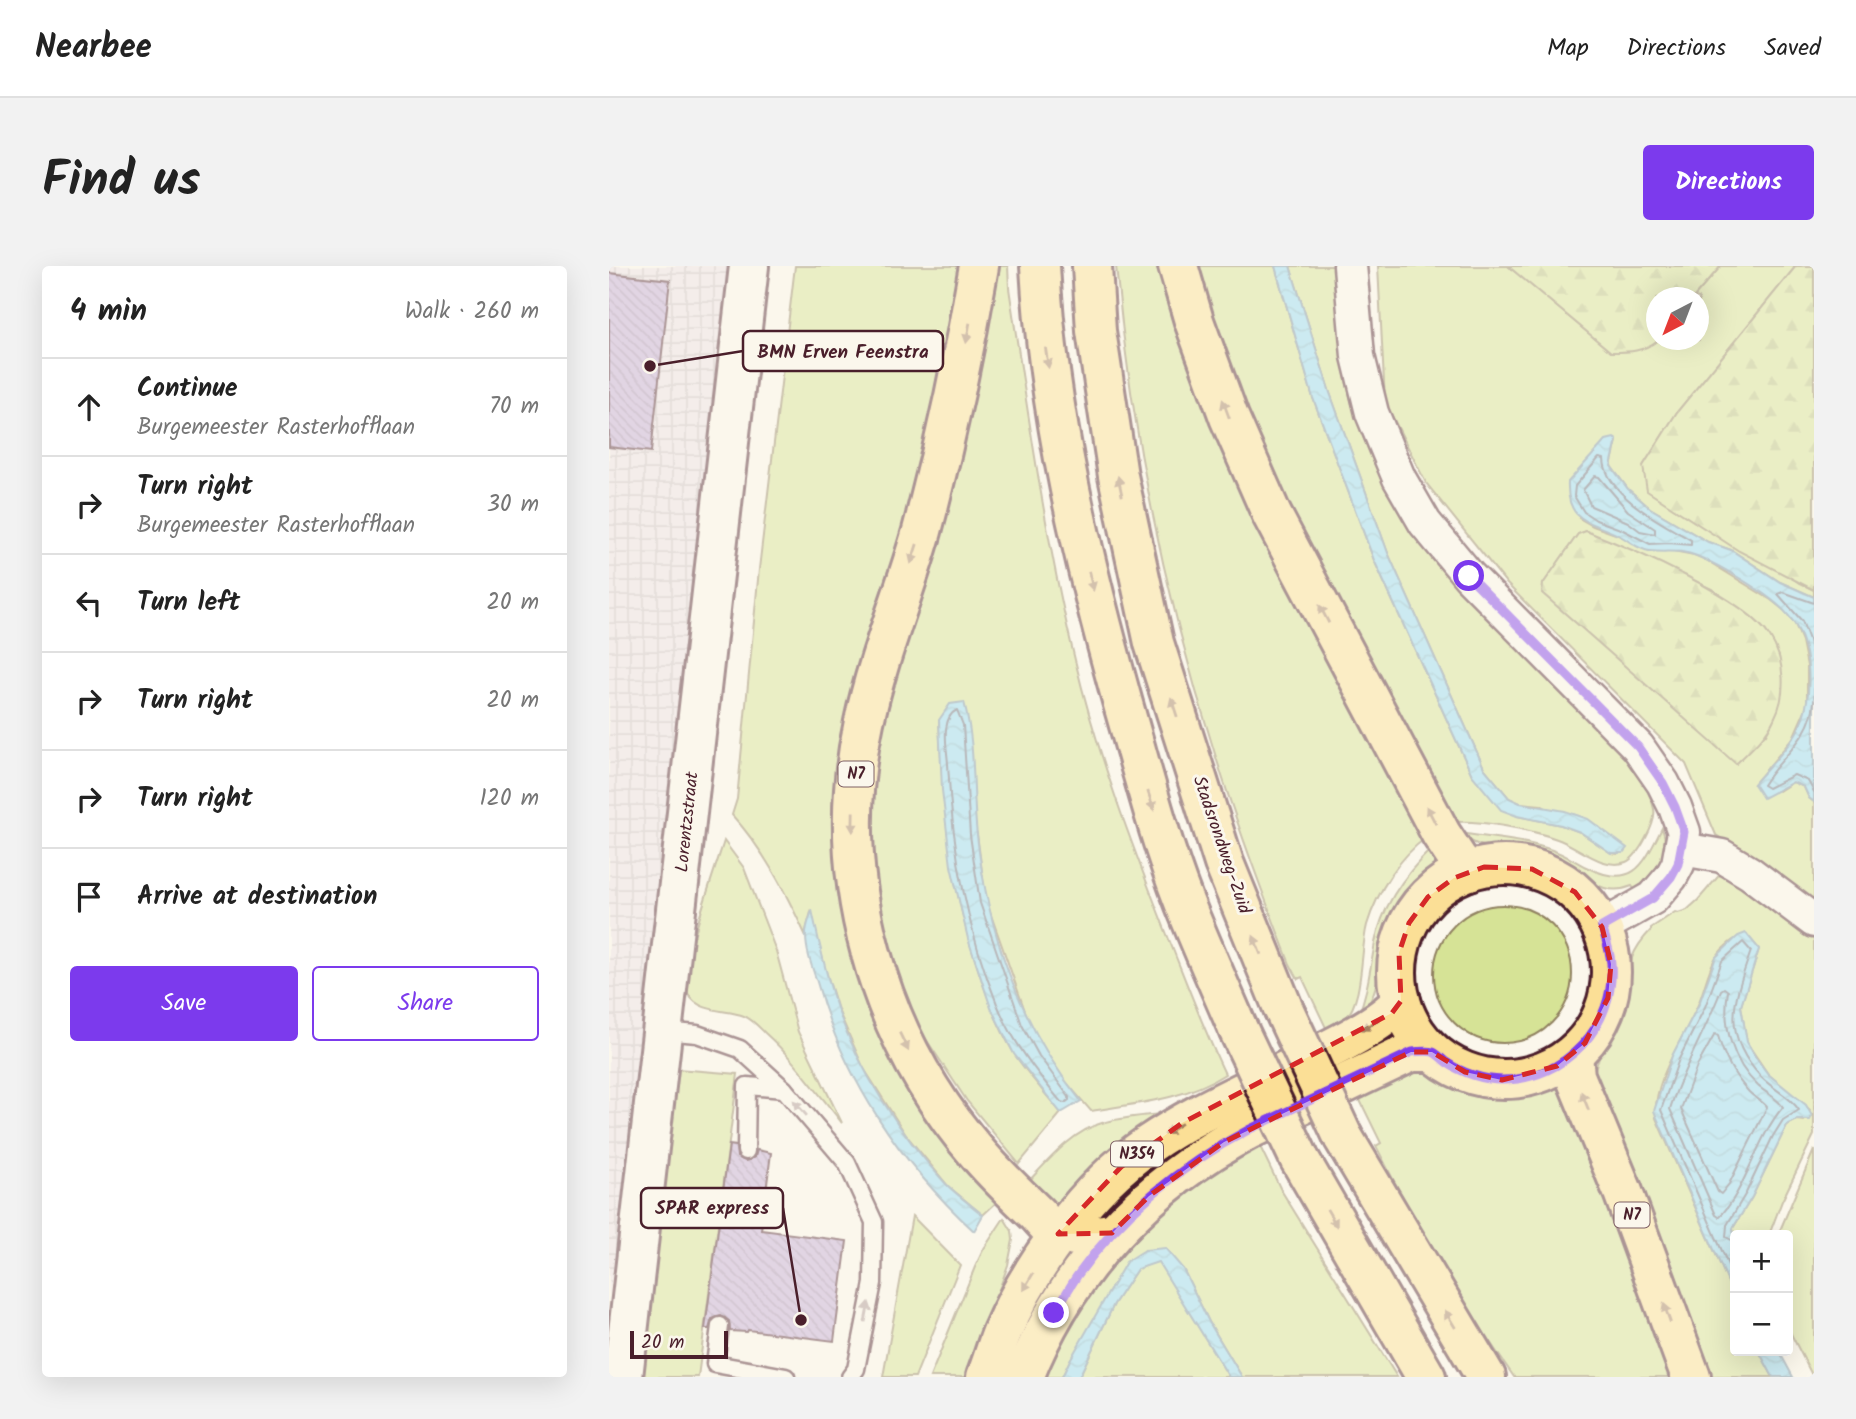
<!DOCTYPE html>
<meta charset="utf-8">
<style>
:root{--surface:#fff;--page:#f2f2f2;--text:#222;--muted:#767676;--line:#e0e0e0;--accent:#7c3aed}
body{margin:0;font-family:Kalam,sans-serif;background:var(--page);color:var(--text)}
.controls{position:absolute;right:21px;bottom:21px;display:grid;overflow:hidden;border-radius:7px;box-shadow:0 7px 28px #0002}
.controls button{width:63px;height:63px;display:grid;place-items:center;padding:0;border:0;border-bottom:2px solid var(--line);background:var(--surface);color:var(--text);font:35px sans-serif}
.compass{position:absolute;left:1037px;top:21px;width:63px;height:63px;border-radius:50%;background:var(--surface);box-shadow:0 7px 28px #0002;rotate:222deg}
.scale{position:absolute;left:21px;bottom:18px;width:98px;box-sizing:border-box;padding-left:7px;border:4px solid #4a1f2b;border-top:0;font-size:19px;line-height:24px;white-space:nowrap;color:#4a1f2b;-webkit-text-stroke:5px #fbf7ec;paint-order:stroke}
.stop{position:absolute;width:21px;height:21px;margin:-16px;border:5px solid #7c3aed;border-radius:50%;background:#fff}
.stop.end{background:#7c3aed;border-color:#fff;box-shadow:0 2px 7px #0008}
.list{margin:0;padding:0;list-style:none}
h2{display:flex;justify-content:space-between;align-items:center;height:91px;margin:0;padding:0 28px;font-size:30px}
h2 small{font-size:23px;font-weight:400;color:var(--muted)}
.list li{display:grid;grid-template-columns:46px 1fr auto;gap:21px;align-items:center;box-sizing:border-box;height:98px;padding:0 28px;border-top:2px solid var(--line)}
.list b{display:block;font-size:26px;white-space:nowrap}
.list p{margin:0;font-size:23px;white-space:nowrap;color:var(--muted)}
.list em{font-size:23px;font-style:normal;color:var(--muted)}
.actions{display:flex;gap:14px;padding:21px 28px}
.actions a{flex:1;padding:16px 0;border:2px solid var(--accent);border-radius:7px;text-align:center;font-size:24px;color:var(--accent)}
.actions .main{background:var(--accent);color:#fff}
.icon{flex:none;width:38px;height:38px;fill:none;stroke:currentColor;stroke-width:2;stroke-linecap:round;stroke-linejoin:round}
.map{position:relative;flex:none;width:1205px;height:1111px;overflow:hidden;border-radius:7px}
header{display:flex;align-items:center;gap:42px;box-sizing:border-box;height:98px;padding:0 35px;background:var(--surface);border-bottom:2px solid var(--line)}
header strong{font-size:33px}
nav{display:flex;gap:38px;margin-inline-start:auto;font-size:24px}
.intro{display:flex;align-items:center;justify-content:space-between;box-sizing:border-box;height:168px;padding:0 42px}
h1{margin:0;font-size:49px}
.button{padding:18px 32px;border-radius:7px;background:var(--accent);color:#fff;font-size:24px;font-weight:700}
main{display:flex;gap:42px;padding:0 42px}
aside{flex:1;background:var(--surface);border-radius:7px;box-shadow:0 7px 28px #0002}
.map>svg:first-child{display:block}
.industrial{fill:url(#industrial-grid)}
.green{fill:#d6e396;stroke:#908160;stroke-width:2;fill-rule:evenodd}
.forest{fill:url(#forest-firs);stroke:#908160;stroke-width:2}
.water{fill:url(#water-waves);stroke:#768fa4;stroke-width:2}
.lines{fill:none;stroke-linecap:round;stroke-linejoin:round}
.shore{stroke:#676a7c;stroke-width:2}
.building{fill:url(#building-back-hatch);stroke:#4a1f2b;stroke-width:2}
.service-casing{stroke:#4a1f2b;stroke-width:21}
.minor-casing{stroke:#4a1f2b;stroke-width:37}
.tertiary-casing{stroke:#4a1f2b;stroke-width:44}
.primary-casing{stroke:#4a1f2b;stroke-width:44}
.trunk-casing{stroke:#4a1f2b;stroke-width:44}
.service{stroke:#fbf7ec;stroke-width:16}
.minor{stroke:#fbf7ec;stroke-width:32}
.tertiary{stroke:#fbf7ec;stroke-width:38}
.primary{stroke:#fbdf96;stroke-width:38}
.trunk{stroke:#fbdf96;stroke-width:38}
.trunk-bridge-casing{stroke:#4a1f2b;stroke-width:44;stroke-linecap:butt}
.trunk-bridge{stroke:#fbdf96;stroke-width:38}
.oneway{fill:#a27f60}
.oneway2{fill:#ab9695}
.route{stroke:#7c3aed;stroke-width:9}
.marked{fill:none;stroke:#d62828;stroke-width:5;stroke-dasharray:14 9;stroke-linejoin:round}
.labels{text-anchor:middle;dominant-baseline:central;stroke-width:6;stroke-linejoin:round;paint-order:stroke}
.shield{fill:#fbf7ec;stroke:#7f6065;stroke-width:2}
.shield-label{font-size:16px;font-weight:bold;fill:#4a1f2b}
.street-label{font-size:18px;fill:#4a1f2b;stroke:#fbf7ec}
.leader{fill:none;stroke:#4a1f2b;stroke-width:2.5}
.callout-dot{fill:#4a1f2b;stroke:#fbf7ec;stroke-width:2.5}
.callout{fill:#fbf7ec;stroke:#4a1f2b;stroke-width:2.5}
.callout-label{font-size:19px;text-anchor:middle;font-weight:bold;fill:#4a1f2b}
</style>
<header>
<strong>Nearbee</strong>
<nav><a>Map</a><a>Directions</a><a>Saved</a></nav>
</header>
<div class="intro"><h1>Find us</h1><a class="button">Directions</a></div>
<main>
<aside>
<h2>4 min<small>Walk · 260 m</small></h2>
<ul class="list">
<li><svg class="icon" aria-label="ahead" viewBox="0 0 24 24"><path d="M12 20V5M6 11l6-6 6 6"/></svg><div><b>Continue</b><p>Burgemeester Rasterhofflaan</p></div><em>70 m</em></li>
<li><svg class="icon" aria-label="right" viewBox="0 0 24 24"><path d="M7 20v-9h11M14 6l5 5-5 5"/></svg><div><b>Turn right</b><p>Burgemeester Rasterhofflaan</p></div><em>30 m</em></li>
<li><svg class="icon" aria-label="left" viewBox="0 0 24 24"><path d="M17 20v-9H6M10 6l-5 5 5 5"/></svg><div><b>Turn left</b></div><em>20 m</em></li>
<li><svg class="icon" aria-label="right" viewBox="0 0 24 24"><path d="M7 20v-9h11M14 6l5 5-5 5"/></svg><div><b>Turn right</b></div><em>20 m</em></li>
<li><svg class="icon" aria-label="right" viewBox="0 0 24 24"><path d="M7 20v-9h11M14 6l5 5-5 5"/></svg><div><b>Turn right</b></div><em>120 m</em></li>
<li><svg class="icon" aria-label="arrive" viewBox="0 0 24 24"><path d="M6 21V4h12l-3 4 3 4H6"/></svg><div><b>Arrive at destination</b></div></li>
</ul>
<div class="actions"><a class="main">Save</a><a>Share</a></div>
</aside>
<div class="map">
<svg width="1205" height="1111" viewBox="0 0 1205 1111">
<defs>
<pattern id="industrial-grid" width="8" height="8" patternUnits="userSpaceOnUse" patternTransform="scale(1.75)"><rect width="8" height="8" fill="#eae0e6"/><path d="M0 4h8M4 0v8" fill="none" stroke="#cac0c5"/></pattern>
<pattern id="forest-firs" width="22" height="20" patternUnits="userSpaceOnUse" patternTransform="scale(1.75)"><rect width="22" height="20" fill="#d6e396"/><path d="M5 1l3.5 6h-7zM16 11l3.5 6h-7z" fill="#b9c281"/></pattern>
<pattern id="water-waves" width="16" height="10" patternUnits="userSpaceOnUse" patternTransform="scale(1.75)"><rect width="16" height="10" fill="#93daf5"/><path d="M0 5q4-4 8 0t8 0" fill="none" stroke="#80bbd2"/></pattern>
<pattern id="building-back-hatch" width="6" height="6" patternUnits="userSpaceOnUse" patternTransform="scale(1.75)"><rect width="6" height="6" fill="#c2aad8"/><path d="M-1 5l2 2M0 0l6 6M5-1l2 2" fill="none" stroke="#a08aaf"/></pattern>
</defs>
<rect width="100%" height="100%" fill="#fbf7ec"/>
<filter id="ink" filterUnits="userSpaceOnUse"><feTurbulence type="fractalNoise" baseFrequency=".0143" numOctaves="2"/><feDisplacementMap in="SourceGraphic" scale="14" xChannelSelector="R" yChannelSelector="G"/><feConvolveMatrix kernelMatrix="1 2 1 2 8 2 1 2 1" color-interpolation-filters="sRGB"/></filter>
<g filter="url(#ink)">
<!-- industrial -->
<path class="industrial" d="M0 0H125L40 771 0 1029Z"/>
<!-- green -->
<g class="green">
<path d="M186 0H353L237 627 390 934 374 949 339 920 297 869 254 801 229 744 216 702 202 646 196 668C176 625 155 584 123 549L128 533 150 303Z"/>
<path d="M374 0H399L400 22C419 147 436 271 466 394 488 487 522 577 557 666 576 713 594 762 616 808 575 834 529 837 482 845L456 815 436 786 420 756 377 635 368 568 330 454C334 544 341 620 370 706 379 734 390 763 406 789 420 810 437 828 452 847L410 898 358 835 307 758 288 712 274 667 260 570 265 481Z"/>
<path d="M507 0H556L818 571C790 591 768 626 758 659 751 685 755 734 736 753 732 758 724 762 719 766L693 711 689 713 681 698C654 629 628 559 606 488 556 330 522 165 507 0Z"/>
<path d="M584 0H666L704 132 765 294 863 509 908 550 952 559 971 566 1002 587 1009 588 932 539 911 537 900 532 875 502 779 287 721 127 681 0H725C728 30 729 60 733 90 738 133 756 181 776 220 818 302 893 366 958 431 986 460 1036 503 1045 543 1048 556 1029 591 1017 596 994 605 969 580 948 573 923 564 865 552 839 557L675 245Z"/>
<path d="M769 0H899L1002 86 1047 76 1049 74H1090V32L1085 31 1112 0H1187L1068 146 1034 200 1190 317 1205 324V331L1171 316 1122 284 1099 276 1041 242 1019 223 1002 200 1008 175 970 252 984 260 1012 270 1040 285 1059 284 1085 289 1097 294 1162 334 1177 346 1186 358 1193 375 1198 400V440L1184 472 1145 518 1170 525 1184 516 1195 521 1200 532 1205 536V639L1167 607 1107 569 1077 498 898 318 817 217 776 136ZM977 265 1103 323 1170 390C1174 422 1174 439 1157 468L934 318 969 268Z"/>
<path d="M1053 562C1063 587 1046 611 1025 623L1023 620C996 631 981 614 959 602 945 594 929 587 913 584 891 581 868 585 852 567 882 572 914 574 943 584 955 588 965 595 977 601 1024 624 1034 600 1053 562Z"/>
<path d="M115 575 135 602 167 685 189 766 233 857C208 826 185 793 156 767 150 761 143 753 135 750 115 742 84 749 76 720 72 701 107 600 115 575Z"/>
<path d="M824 581 833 600C803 622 779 650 773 687 769 711 767 729 754 749L749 750C759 726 761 702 766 677 773 639 797 607 824 581Z"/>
<path d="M1113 606 1205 668V869L1173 935 1160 969H1126V978L1124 962 1143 931 1178 859 1188 854 1195 855 1201 844 1159 808 1138 777 1132 740 1150 683 1137 668C1126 671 1114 681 1107 691 1099 703 1096 722 1090 736 1076 771 1043 814 1047 852L1126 1032V1085H1150L1164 1111H1096L985 807C989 787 1003 772 1010 754 1025 715 1009 698 1042 664V662L1066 646 1069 647 1078 644 1089 634Z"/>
<circle cx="894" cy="708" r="69"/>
<path d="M68 803 129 808 89 1111H34Z"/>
<path d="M799 804 821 808 852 824 889 833 926 828 954 818 1070 1111H905C855 1040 806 958 767 880L772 877 745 822Z"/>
<path d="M558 847 448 943 417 918C438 896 463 865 493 857 514 851 537 850 558 847Z"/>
<path d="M646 870 672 924 788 1111H633L600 1056 574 1003 536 984 461 1094 453 1111H426L501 982Z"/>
<path d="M1205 884V1111H1204L1179 1062V969H1169Z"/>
<path d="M303 950 351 999 306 1111H274Z"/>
<path d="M395 952 403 965 404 974 399 999 358 1111H321L366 1001 374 984Z"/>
<path d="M549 995 620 1111H470L505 1038 528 1003Z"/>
</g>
<!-- forest -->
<g class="forest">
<path d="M899 0H1112L1085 31 1048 32 1049 74C1034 86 1021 86 1002 86Z"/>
<path d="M1187 0H1205V324L1130 285 1038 225 1034 200 1068 146Z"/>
<path d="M977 265C1021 282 1138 332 1161 371 1176 394 1178 429 1165 453 1157 471 1141 484 1127 498L933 327 934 318 969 268Z"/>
</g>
<!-- water -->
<g class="water">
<path d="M666 0H681L721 127 779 287 875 502 900 532 911 537 956 545 979 553 1018 582 1014 587H1002L971 566 952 559 908 550 892 544 863 509 765 294 704 132Z"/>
<path d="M1005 172 1008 174 1002 200 1019 223 1041 242 1099 276 1122 284 1171 316 1205 331V536L1200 532 1195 521 1184 516 1154 532 1145 518C1159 501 1178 484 1189 464 1205 431 1204 376 1178 348 1162 329 1112 300 1088 290 1071 283 1058 287 1041 285 1030 284 1022 276 1013 271 985 255 957 259 959 216L997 174Z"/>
<path d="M355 436C367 479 363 525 368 569 378 664 411 760 472 835L452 847 405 788 382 742 359 673 342 600 333 524 330 454 341 438Z"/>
<path d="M203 644C210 677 217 710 228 742 251 806 291 868 337 918 348 929 362 939 374 949L365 965C292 898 234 812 208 716 203 701 197 685 197 670 196 662 201 652 203 644Z"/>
<path d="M1137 667 1150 683 1132 740 1138 776 1147 792 1159 808 1197 839 1203 850 1201 854H1188L1178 859 1143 931 1124 962 1126 1032 1045 845 1063 790 1090 738 1107 691 1129 670Z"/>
<path d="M556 982 574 1003 600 1056 633 1111H620L549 996 528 1003 505 1038 470 1111H453L461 1094 517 996 536 984Z"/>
<path d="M1150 1085H1170L1184 1111H1164Z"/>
</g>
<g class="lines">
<!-- shore -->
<g class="shore">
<path d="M990 192 995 193C996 229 1054 258 1082 274V279L1060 277 1041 278 1014 264 987 254 975 246 965 230 966 220Z"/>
<path d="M986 210 990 211 1019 245 1046 263V268L1031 265 1019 256 982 240 974 224Z"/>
<path d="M1205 337 1174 326 1169 328 1193 355 1200 374 1205 397"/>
<path d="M1205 435C1203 472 1172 490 1154 519L1159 522 1185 509 1199 515 1205 526"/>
<path d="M348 444 354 459 361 569 371 637 413 759 430 790 460 831V834L456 837 452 836C427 806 403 775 388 738 357 662 343 579 339 498 338 481 331 452 348 444Z"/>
<path d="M1115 722 1119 725C1113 759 1123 796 1149 820 1157 827 1168 832 1174 841 1147 872 1136 927 1110 951L1107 949 1061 843C1074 801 1097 764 1112 724Z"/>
<path d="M1106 768 1109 770C1115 791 1125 810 1140 826 1146 832 1153 835 1158 841L1120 918 1112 928 1109 926 1072 843 1088 800Z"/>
<path d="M1126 976 1117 971 1118 959 1137 927 1164 870 1174 854 1190 844C1181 830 1165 824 1153 812 1111 768 1125 734 1142 685L1134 676 1113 695 1096 741 1070 793 1052 844 1126 1015"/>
</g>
</g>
<!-- building -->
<g class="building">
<path d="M0 7 61 14 42 186 0 181Z"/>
<path d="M120 879 127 880 128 891 136 895 146 891 148 884 162 887 152 964 238 975 225 1075 139 1064 138 1066 121 1065 120 1055 112 1050 103 1053 100 1063H96Z"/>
</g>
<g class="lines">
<!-- service casing -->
<g class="service-casing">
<g id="service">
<path d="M55 765 88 768 131 783 175 823 238 897 265 956 264 1017 247 1103 241 1111"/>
<path d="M137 885 138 820 175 823"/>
<path d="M111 1060 106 1098 177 1111"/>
</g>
</g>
<!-- minor casing -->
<g class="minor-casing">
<g id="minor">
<path d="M741 0 749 90 763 147 790 212 816 257 860 310 1029 481 1054 517 1066 541 1075 566 1069 598 1062 611 1044 632 993 661"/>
<path d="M1073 583 1113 590 1141 607 1205 655"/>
</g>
</g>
<!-- tertiary casing -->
<g class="tertiary-casing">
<path id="tertiary" d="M14 1111 140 0"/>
</g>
<!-- primary casing -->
<g class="primary-casing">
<g id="primary">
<circle cx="895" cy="706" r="107"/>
<path d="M377 1111C383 1096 387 1081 393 1066 422 999 478 921 539 879 581 850 629 829 674 806 706 790 772 761 792 735"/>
<path d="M415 1111C458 1002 538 917 641 863L802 786H823"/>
</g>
</g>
<!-- trunk casing -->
<g class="trunk-casing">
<g id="trunk">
<path d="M370 0C355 89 336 178 313 265 295 329 269 390 255 456 221 608 268 772 370 889 388 910 408 929 428 948 434 954 441 964 449 967 461 972 490 969 503 967"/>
<path d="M431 0C439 149 474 294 514 438 533 504 550 572 575 636 592 679 611 721 629 763"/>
<path d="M483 0 487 65 509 210 545 377 615 597 674 742"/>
<path d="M569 0 585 55 620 151 663 249 832 568 849 594 860 605"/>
<path d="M964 789 966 810 1014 926 1082 1111"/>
<path d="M734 871 877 1111"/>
<path d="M690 892 817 1111"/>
</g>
</g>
<!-- service -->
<use href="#service" class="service"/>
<!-- minor -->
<use href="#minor" class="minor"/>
<!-- tertiary -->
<use href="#tertiary" class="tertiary"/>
<!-- primary -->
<use href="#primary" class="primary"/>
<!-- trunk -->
<use href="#trunk" class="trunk"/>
<!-- trunk-bridge casing -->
<g class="trunk-bridge-casing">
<g id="trunk-bridge">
<path d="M674 742 734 871"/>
<path d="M629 763 690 892"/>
</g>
</g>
<!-- trunk-bridge -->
<use href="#trunk-bridge" class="trunk-bridge"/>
</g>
<!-- one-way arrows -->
<defs><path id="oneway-solid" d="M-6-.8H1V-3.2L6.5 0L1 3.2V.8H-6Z" transform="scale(1.75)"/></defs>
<g class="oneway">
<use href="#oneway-solid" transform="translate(359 67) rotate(100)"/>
<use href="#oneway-solid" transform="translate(438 92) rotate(81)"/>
<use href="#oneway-solid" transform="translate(617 143) rotate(-110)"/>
<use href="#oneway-solid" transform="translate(511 220) rotate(-102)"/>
<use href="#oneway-solid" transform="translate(305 288) rotate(108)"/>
<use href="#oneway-solid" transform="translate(482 315) rotate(76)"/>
<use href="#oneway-solid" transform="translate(715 348) rotate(-118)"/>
<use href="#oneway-solid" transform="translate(565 441) rotate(-108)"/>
<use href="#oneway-solid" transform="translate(542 535) rotate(72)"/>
<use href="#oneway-solid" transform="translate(822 549) rotate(-118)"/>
<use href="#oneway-solid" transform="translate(244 556) rotate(91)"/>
<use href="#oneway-solid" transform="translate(648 679) rotate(-112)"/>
<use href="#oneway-solid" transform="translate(761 759) rotate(151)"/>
<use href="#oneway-solid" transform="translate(295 776) rotate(64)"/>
<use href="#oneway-solid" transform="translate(976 835) rotate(-112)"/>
<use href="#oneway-solid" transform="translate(564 863) rotate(148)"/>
<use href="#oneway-solid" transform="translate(723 952) rotate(60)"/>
<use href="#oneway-solid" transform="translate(419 1016) rotate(121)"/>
<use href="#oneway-solid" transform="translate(1058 1047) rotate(-110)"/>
<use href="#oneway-solid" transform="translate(841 1053) rotate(-121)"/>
</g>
<g class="oneway2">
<use href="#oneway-solid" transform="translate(191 842) rotate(-131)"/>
<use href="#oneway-solid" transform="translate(258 1046) rotate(-79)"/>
</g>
</g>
<g class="lines" filter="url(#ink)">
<!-- route -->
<path class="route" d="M445 1047C453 1035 460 1022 468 1010 513 947 574 898 641 863L803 786C809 786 818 784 824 786 829 788 833 793 837 796 853 807 875 814 893 814 956 814 1007 760 1002 697 1001 685 997 673 993 661L1044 632 1062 611 1069 598 1075 566 1066 541 1054 517 1029 481 860 310"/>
</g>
<!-- marked area -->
<path d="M0 0H1205V1111H0ZM875 601 923 603 966 626 993 661 1002 698 999 732 976 777 948 800 893 814 856 806 823 786H802L615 876 540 930 503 967 449 968 512 901 573 857 783 747 792 735 790 687 800 657 819 631 845 612Z" fill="#fbf7ec" fill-opacity=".55" fill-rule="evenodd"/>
<path class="marked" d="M875 601 923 603 966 626 993 661 1002 698 999 732 976 777 948 800 893 814 856 806 823 786H802L615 876 540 930 503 967 449 968 512 901 573 857 783 747 792 735 790 687 800 657 819 631 845 612Z"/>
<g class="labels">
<!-- shield labels -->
<g class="shield">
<rect x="229.5" y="495.5" width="35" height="25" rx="5"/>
<rect x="502" y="875.5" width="52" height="25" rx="5"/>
<rect x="1005.5" y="936.5" width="35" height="25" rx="5"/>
</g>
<g class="shield-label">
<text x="247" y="508">N7</text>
<text x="528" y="888">N354</text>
<text x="1023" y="949">N7</text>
</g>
<!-- street labels -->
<g class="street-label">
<text transform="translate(79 556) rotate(-84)">Lorentzstraat</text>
<text transform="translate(612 579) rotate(71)">Stadsrondweg-Zuid</text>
</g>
</g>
<!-- callouts -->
<path class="leader" d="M41 100L134 85M192 1054L174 942"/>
<g class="callout-dot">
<circle cx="41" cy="100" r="7"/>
<circle cx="192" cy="1054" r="7"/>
</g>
<g class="callout">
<rect x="134" y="65" width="200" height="40" rx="7"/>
<rect x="32" y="922" width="142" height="40" rx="7"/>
</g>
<g class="callout-label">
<text x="234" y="92">BMN Erven Feenstra</text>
<text x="103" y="948">SPAR express</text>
</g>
</svg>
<div class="controls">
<button>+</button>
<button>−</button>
</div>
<svg class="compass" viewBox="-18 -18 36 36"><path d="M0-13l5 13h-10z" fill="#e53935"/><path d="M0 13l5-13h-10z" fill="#767676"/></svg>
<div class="scale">20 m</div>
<div class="stop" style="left:860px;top:310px"></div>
<div class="stop end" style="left:445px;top:1047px"></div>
</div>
</main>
